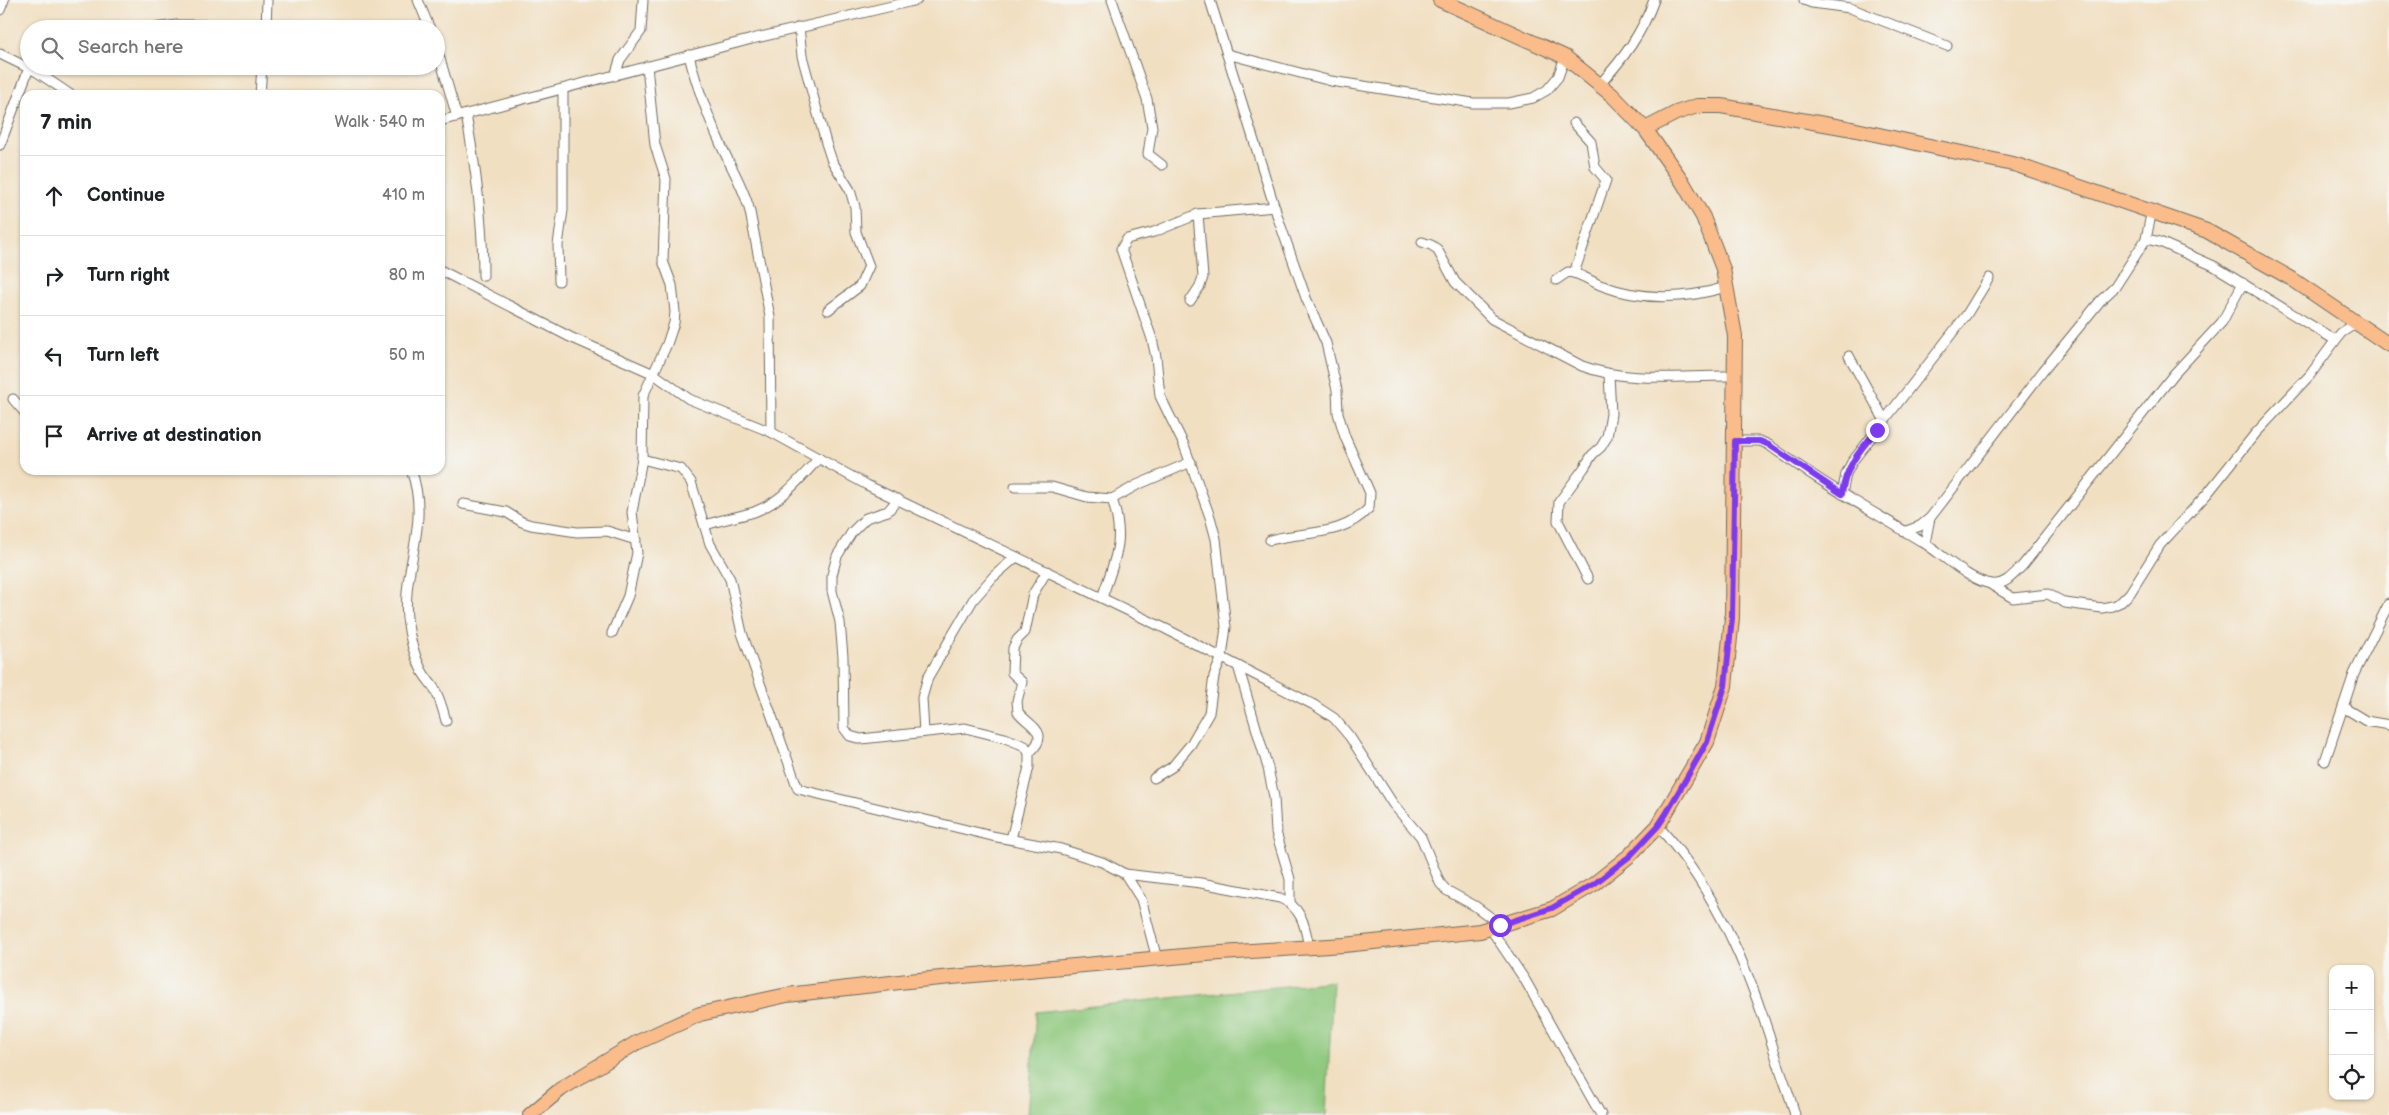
<!DOCTYPE html>
<meta charset="utf-8">
<style>
:root{--surface:#fff;--page:#f6f6f6;--text:#202124;--muted:#757577;--line:#e0e0e0}
body{margin:0;font-family:"Balsamiq Sans",sans-serif;background:var(--page);color:var(--text)}
.controls{position:absolute;right:15px;bottom:15px;display:grid;overflow:hidden;border-radius:10px;box-shadow:0 1px 4px #0004}
.controls button{width:45px;height:45px;display:grid;place-items:center;padding:0;border:0;border-bottom:1px solid var(--line);background:var(--surface);color:var(--text);font:25px sans-serif}
.stop{position:absolute;width:15px;height:15px;margin:-11px;border:4px solid #7c3aed;border-radius:50%;background:#fff}
.stop.end{background:#7c3aed;border-color:#fff;box-shadow:0 1px 5px #0008}
.list{margin:0;padding:0;list-style:none}
h2{display:flex;justify-content:space-between;align-items:center;height:65px;margin:0;padding:0 20px;font-size:21px}
h2 small{font-size:16px;font-weight:400;color:var(--muted)}
.list li{display:grid;grid-template-columns:32px 1fr auto;gap:15px;align-items:center;box-sizing:border-box;height:80px;padding:0 20px;border-top:1px solid var(--line)}
.list b{display:block;font-size:19px;white-space:nowrap}
.list em{font-size:16px;font-style:normal;color:var(--muted)}
.icon{flex:none;width:28px;height:28px;fill:none;stroke:currentColor;stroke-width:2;stroke-linecap:round;stroke-linejoin:round}
.map{position:relative;flex:none;width:2389px;height:1115px;overflow:hidden}
.search{position:absolute;background:var(--surface);box-shadow:0 1px 4px #0004;left:20px;top:20px;width:425px;height:55px;display:flex;align-items:center;gap:12px;box-sizing:border-box;padding:0 18px;border-radius:28px;color:var(--muted);font-size:19px}
.panel{position:absolute;background:var(--surface);box-shadow:0 1px 4px #0004;left:20px;top:90px;width:425px;height:385px;border-radius:15px}
.map>svg:first-child{display:block}
.green{fill:#8ec87d;stroke:#5c7a54}
.lines{fill:none;stroke-linecap:round;stroke-linejoin:round}
.minor-casing{stroke:#706a60;stroke-width:11}
.primary-casing{stroke:#706a60;stroke-width:16}
.minor{stroke:#fff;stroke-width:9}
.primary{stroke:#f9bc8a;stroke-width:14}
.route{stroke:#7c3aed;stroke-width:6}
</style>
<div class="map">
<svg width="2389" height="1115" viewBox="0 0 2389 1115">
<rect width="100%" height="100%" fill="#f6f6f2"/>
<filter id="ink" filterUnits="userSpaceOnUse"><feTurbulence type="fractalNoise" baseFrequency=".02" numOctaves="2"/><feDisplacementMap in="SourceGraphic" scale="10" xChannelSelector="R" yChannelSelector="G"/><feConvolveMatrix kernelMatrix="1 2 1 2 8 2 1 2 1" color-interpolation-filters="sRGB"/></filter>
<filter id="wash" filterUnits="userSpaceOnUse"><feTurbulence type="fractalNoise" baseFrequency=".0096" numOctaves="4" result="noise"/><feDisplacementMap in="SourceGraphic" scale="20" xChannelSelector="R" yChannelSelector="G"/><feGaussianBlur stdDeviation="1.12" result="paint"/><feColorMatrix in="noise" values="0 0 0 0 0 0 0 0 0 0 0 0 0 0 0 0 0 1.4 0 .05"/><feComposite in="paint" operator="in"/></filter>
<g filter="url(#wash)">
<rect width="100%" height="100%" fill="#f1dfc1"/>
<!-- green -->
<path class="green" d="M1333 981 1326 1115H1028L1036 1012Z"/>
</g>
<g filter="url(#ink)">
<g class="lines">
<!-- minor casing -->
<g class="minor-casing">
<g id="minor">
<path d="M418 0 430 29"/>
<path d="M1112 0 1147 99 1152 127 1148 154 1162 165"/>
<path d="M1210 0 1278 218 1306 298 1326 343 1337 390 1338 413 1345 437 1370 493 1369 508C1341 538 1307 530 1270 540"/>
<path d="M1804 0 1812 3 1850 8 1947 46"/>
<path d="M0 10 4 0"/>
<path d="M799 27 802 56 826 143 832 161 850 190 855 207 856 232 869 266 860 286 828 310"/>
<path d="M153 28 177 25H266"/>
<path d="M266 29 267 0"/>
<path d="M436 45 457 117"/>
<path d="M0 54 37 72 71 95"/>
<path d="M1227 54 1331 81 1473 103H1509L1533 98 1547 90 1558 77 1565 57"/>
<path d="M689 55C696 85 708 116 721 145 731 168 744 187 750 212L770 317 771 432"/>
<path d="M615 76 620 60 641 31 643 0"/>
<path d="M1600 84C1624 58 1642 33 1654 0"/>
<path d="M260 95 262 66"/>
<path d="M466 115C476 168 483 222 483 276"/>
<path d="M440 121 752 39 917 0"/>
<path d="M0 145 29 68"/>
<path d="M2146 239 2160 242 2214 266 2335 340"/>
<path d="M1422 242 1431 245 1437 249 1455 282 1492 319 1582 366C1630 384 1684 375 1734 376"/>
<path d="M440 270 570 337 654 374 689 399 771 432 867 485 1166 629 1314 705 1334 718 1350 737 1393 804 1421 837 1440 883 1446 890 1475 906 1501 925"/>
<path d="M1574 273 1606 180 1595 167 1591 142 1574 123"/>
<path d="M1556 280 1568 272C1581 273 1591 282 1603 286 1642 301 1687 299 1726 287"/>
<path d="M559 281 558 245 563 210V90"/>
<path d="M1190 301 1200 286 1203 277 1198 214"/>
<path d="M1849 356 1885 421"/>
<path d="M13 399 25 413"/>
<path d="M1735 441H1760L1769 445C1818 481 1872 511 1924 543 1942 554 1970 582 1992 584 2005 586 2014 574 2023 565L2174 374 2222 322 2243 283"/>
<path d="M642 459 681 469 691 482 710 544 730 579 742 633 798 789 992 836 1061 849 1102 862 1125 874 1141 899 1157 959"/>
<path d="M411 470C431 524 402 567 407 618 409 634 414 655 421 669 424 676 430 682 434 688 440 698 443 710 446 721"/>
<path d="M1015 487H1052L1087 497 1112 499 1137 485 1191 462"/>
<path d="M1842 494 1846 474 1852 462 1967 314 1989 278"/>
<path d="M898 499 888 511 866 518 852 532 837 556 832 575V591L840 622 843 657 844 728 850 736 861 739 965 728 1005 738 1025 746 1029 753V767L1011 839"/>
<path d="M463 504 506 512 522 522 531 525 577 532 607 531 636 540"/>
<path d="M706 525C722 519 738 517 754 512 781 502 800 479 819 458"/>
<path d="M1904 532 1920 526 1930 518"/>
<path d="M1925 543 1930 518 2043 371 2101 300 2115 287 2146 239 2152 210"/>
<path d="M1588 579 1558 521 1559 502 1584 468 1592 455 1601 447 1607 437 1611 414 1609 374"/>
<path d="M1990 584 2013 598 2048 594 2065 603 2102 608 2112 606 2121 602 2130 593 2160 545 2207 494 2255 434 2310 375 2341 333 2358 322"/>
<path d="M1102 598C1115 558 1126 541 1112 499"/>
<path d="M612 633 628 596 637 553 632 512 642 459 643 396 667 344 674 323 675 312 672 285 663 261 666 179 655 145 647 66"/>
<path d="M1238 666 1268 768 1274 797 1276 832 1290 879V902"/>
<path d="M2343 707 2366 721 2389 725"/>
<path d="M924 732 922 698 928 677 973 600 993 577 1016 557"/>
<path d="M1029 753C1052 732 1030 727 1018 712L1017 701 1022 682 1012 673 1013 648 1017 640 1025 632 1033 594 1047 571"/>
<path d="M2325 761 2354 674 2389 603"/>
<path d="M1154 778 1172 767 1191 744 1209 713 1214 676 1222 657 1226 627 1216 539 1210 517 1184 445 1160 396 1156 357 1152 339 1121 249 1127 239 1154 232 1198 214 1275 207"/>
<path d="M1658 826C1717 891 1751 974 1776 1057 1782 1077 1790 1095 1795 1115"/>
<path d="M1125 874 1201 883 1280 898C1302 907 1305 926 1309 947"/>
<path d="M1490 928 1525 980 1601 1115"/>
</g>
</g>
<!-- primary casing -->
<g class="primary-casing">
<g id="primary">
<path d="M1645 129 1676 113 1697 106H1721L1847 128 2017 165 2207 231 2292 279 2389 345"/>
<path d="M530 1115 561 1089 636 1043 700 1014 787 995 908 981 1206 954 1344 945 1480 931 1552 909 1594 884 1629 856 1658 826 1707 742 1725 686 1732 618 1735 336 1723 269 1703 217 1682 181 1645 129 1612 95 1565 57 1440 0"/>
</g>
</g>
<!-- minor -->
<use href="#minor" class="minor"/>
<!-- primary -->
<use href="#primary" class="primary"/>
</g>
</g>
<g class="lines" filter="url(#ink)">
<!-- route -->
<path class="route" d="M1500 925 1552 908 1594 884 1630 856 1658 826 1666 814 1707 742 1725 686 1732 618 1735 441H1760L1769 445 1842 494C1845 467 1860 450 1877 430"/>
</g>
</svg>
<div class="controls">
<button>+</button>
<button>−</button>
<button><svg class="icon" aria-label="locate" viewBox="0 0 24 24"><circle cx="12" cy="12" r="6"/><path d="M12 2v4M12 18v4M2 12h4M18 12h4"/></svg></button>
</div>
<div class="stop" style="left:1500px;top:925px"></div>
<div class="stop end" style="left:1877px;top:430px"></div>
<div class="search"><svg class="icon" aria-label="search" viewBox="0 0 24 24"><circle cx="10" cy="10" r="6"/><path d="M15 15l6 6"/></svg>Search here</div>
<section class="panel">
<h2>7 min<small>Walk · 540 m</small></h2>
<ul class="list">
<li><svg class="icon" aria-label="ahead" viewBox="0 0 24 24"><path d="M12 20V5M6 11l6-6 6 6"/></svg><div><b>Continue</b></div><em>410 m</em></li>
<li><svg class="icon" aria-label="right" viewBox="0 0 24 24"><path d="M7 20v-9h11M14 6l5 5-5 5"/></svg><div><b>Turn right</b></div><em>80 m</em></li>
<li><svg class="icon" aria-label="left" viewBox="0 0 24 24"><path d="M17 20v-9H6M10 6l-5 5 5 5"/></svg><div><b>Turn left</b></div><em>50 m</em></li>
<li><svg class="icon" aria-label="arrive" viewBox="0 0 24 24"><path d="M6 21V4h12l-3 4 3 4H6"/></svg><div><b>Arrive at destination</b></div></li>
</ul>
</section>
</div>
